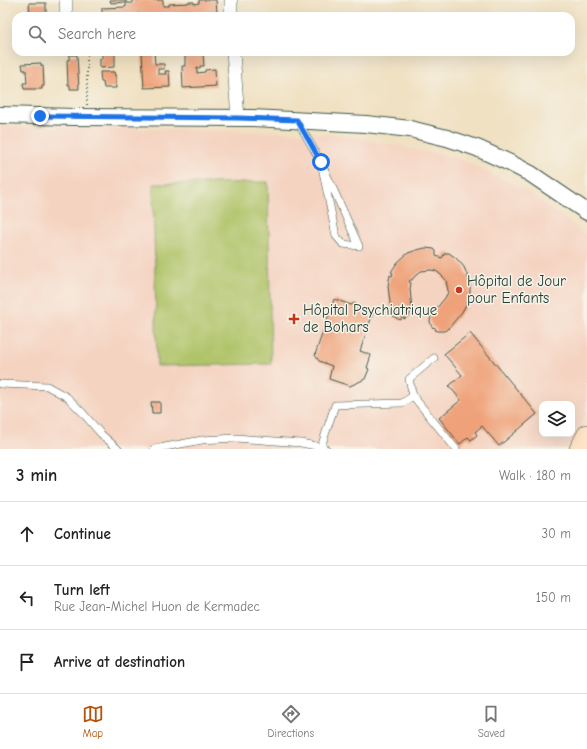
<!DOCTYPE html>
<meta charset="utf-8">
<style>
:root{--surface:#fff;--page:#f2f2f2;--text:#222;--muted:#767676;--line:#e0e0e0;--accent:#b45309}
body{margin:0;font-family:"Comic Neue",sans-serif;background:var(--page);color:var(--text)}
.controls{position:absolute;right:12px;bottom:12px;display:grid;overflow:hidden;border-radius:8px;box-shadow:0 4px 16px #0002}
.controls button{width:36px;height:36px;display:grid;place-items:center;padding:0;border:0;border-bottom:1px solid var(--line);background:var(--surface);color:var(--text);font:20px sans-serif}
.stop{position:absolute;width:12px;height:12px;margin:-9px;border:3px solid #1a73e8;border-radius:50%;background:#fff}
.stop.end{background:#1a73e8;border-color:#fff;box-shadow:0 1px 4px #0008}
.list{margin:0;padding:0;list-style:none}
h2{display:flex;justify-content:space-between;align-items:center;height:52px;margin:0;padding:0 16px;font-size:17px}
h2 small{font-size:13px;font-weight:400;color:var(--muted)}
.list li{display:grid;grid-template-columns:26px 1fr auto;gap:12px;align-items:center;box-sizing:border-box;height:64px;padding:0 16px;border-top:1px solid var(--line)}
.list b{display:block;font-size:15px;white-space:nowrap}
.list p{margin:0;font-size:13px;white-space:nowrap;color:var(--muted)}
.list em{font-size:13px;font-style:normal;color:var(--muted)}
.icon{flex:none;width:22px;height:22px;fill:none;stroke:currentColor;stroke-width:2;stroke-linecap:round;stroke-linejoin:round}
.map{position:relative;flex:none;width:587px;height:449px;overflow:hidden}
.search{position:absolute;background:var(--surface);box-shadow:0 4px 16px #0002;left:12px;right:12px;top:12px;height:44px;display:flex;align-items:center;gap:10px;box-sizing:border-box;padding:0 14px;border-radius:12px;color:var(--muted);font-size:15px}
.sheet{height:244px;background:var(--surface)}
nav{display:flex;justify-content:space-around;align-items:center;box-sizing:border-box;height:56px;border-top:1px solid var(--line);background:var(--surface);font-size:11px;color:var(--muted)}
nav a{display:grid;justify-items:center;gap:2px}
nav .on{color:var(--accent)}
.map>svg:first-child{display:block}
.built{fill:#f5d3c1;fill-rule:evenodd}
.green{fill:#afc368;stroke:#67804e}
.building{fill:#efa279}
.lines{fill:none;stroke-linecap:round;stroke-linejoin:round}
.service-casing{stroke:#3e5649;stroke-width:8}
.minor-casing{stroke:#3e5649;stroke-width:14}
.tertiary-casing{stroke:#3e5649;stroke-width:18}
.secondary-casing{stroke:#3e5649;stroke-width:20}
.path{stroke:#3e5649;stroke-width:2;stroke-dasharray:1 3;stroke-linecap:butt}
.service{stroke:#fff;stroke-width:7}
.minor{stroke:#fff;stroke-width:13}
.tertiary{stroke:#fff;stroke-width:16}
.secondary{stroke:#ffe4c6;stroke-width:19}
.route{stroke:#1a73e8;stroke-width:5}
.poi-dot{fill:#c8321e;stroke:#f7f3e8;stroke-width:1.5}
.labels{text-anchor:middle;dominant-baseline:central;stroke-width:3;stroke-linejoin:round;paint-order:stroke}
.poi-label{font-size:15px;fill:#1f3d34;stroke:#f7f3e8;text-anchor:start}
</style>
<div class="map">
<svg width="587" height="449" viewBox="0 0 587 449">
<rect width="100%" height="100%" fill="#f7f3e8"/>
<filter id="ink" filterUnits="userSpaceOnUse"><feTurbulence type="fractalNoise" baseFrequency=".025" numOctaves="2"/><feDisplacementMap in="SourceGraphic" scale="8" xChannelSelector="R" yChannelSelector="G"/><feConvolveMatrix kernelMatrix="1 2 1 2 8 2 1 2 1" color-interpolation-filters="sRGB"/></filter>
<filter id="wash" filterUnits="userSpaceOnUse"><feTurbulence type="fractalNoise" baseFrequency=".012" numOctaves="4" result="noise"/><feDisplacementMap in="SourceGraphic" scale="16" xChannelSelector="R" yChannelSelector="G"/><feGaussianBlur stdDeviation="0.9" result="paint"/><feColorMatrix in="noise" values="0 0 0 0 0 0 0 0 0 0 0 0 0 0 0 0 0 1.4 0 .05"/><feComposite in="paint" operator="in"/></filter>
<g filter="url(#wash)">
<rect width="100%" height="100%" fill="#f0e1c2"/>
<!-- built -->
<path class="built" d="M0 126 287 132 349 136 461 159 528 192 587 235V410L571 449H0ZM542 404H572V434H542Z"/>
<!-- green -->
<path class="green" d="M268 182 271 364 157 366 153 184Z"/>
<g id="blocks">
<!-- building -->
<g class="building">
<path d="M110 0H126V2L111 3Z"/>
<path d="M133 0H163V6H169V4L188 3V2H194V4L199 3V0H216L217 12 199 13V14H194V16H189V15L181 16H164V15L147 16V15L140 16V14H137V16H101V14H102V8L126 7V3H133Z"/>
<path d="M29 3H46V13H49V16H30Z"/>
<path d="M102 52H115V63H114V67L100 68V59H102Z"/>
<path d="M154 52 155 64H164V69H158V74H166L165 71H169L170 87 144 88 142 53Z"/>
<path d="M185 54H203L204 66H200V68H197V73L205 72V70L215 69 216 86 183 88 182 66H185Z"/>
<path d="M69 55H77L79 89H70V85H68L67 60H69Z"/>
<path d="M41 63V66H43L44 86H42V89H24L23 83H27L26 70H23L22 64Z"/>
<path d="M100 72H114L115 76H116V88H104L103 82H101Z"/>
<path d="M425 248 434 249 436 251V256L442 258 445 253H449L456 258 464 267 468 277 470 285V293L468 301 462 312 448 329 444 331H438L435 330 436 329 434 327 433 328 431 325 430 321 431 315 445 298 447 294H448L449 292 448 291 446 280 440 274 436 271 431 270 421 271 414 277 412 280H410L409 282 411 283 410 289 412 309 409 316 404 319 403 317 401 318V320L398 319 393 316 391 311 388 286 390 275 392 276 393 273 391 272 397 263 408 253 417 250Z"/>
<path d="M334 299 351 305 355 303 357 307 373 313 360 351 371 355 367 368 369 369 365 379 350 386 329 379 332 366 319 361 315 355Z"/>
<path d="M470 333 537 414 499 446 482 426 475 432 477 435 471 440 468 437 460 444 439 418 461 400 449 386 462 375 444 354Z"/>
<path d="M151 402H160V413H152Z"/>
</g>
</g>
</g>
<g filter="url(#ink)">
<use href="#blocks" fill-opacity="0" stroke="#3e5649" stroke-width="1"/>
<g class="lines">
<!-- service casing -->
<g class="service-casing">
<g id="service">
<path d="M298 122 321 162 336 236 343 244 359 246 321 162"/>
<path d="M0 384 47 386 67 397 82 412 101 434 118 449"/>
<path d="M413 396 456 449"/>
<path d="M321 447 335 405 402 403 413 396 409 379 434 358"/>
<path d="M154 449 202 440 236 438 301 443 321 447 326 449"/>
</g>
</g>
<!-- minor casing -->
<g class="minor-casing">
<g id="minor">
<path d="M66 0V16"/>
<path d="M231 0V16"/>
<path d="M233 52 238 118"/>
</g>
</g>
<!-- tertiary casing -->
<g class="tertiary-casing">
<path id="tertiary" d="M0 115 74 117 253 118 366 124 410 129 447 138 477 148 510 163 531 174 587 212"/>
</g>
<!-- secondary casing -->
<g class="secondary-casing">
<path id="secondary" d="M579 449 587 434"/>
</g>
<!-- path -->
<path class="path" d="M87 105V52"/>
<!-- service -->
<use href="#service" class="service"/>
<!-- minor -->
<use href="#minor" class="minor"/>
<!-- tertiary -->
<use href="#tertiary" class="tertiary"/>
<!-- secondary -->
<use href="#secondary" class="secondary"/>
</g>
</g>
<g class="lines" filter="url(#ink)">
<!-- route -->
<path class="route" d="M40 116 238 118 297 120 321 162"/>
</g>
<!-- markers -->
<g class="poi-dot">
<circle cx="459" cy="290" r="4"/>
<path d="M292 313h4v4h4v4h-4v4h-4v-4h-4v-4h4z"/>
</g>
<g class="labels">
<!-- poi labels -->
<g class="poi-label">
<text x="467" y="281">Hôpital de Jour<tspan x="467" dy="17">pour Enfants</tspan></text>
<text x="303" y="310">Hôpital Psychiatrique<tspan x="303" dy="17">de Bohars</tspan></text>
</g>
</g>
</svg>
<div class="controls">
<button><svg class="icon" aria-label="layers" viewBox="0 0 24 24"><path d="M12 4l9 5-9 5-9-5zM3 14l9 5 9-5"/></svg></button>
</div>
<div class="stop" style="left:321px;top:162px"></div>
<div class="stop end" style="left:40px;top:116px"></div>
<div class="search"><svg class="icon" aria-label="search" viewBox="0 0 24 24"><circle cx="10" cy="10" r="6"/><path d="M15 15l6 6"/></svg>Search here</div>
</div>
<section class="sheet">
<h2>3 min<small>Walk · 180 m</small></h2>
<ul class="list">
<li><svg class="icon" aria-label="ahead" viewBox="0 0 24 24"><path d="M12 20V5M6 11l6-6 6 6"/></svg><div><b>Continue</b></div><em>30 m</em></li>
<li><svg class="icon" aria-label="left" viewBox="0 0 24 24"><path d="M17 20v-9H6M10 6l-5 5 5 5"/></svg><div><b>Turn left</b><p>Rue Jean-Michel Huon de Kermadec</p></div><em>150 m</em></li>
<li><svg class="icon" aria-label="arrive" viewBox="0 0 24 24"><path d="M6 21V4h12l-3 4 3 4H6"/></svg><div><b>Arrive at destination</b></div></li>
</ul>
</section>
<nav>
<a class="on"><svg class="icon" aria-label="map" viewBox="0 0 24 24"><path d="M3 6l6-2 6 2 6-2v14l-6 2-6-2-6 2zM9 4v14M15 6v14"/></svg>Map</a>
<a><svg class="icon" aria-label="directions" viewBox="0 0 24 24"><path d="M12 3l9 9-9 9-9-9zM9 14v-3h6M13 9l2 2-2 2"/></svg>Directions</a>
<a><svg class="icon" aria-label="saved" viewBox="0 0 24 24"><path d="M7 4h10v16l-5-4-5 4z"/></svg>Saved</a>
</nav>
